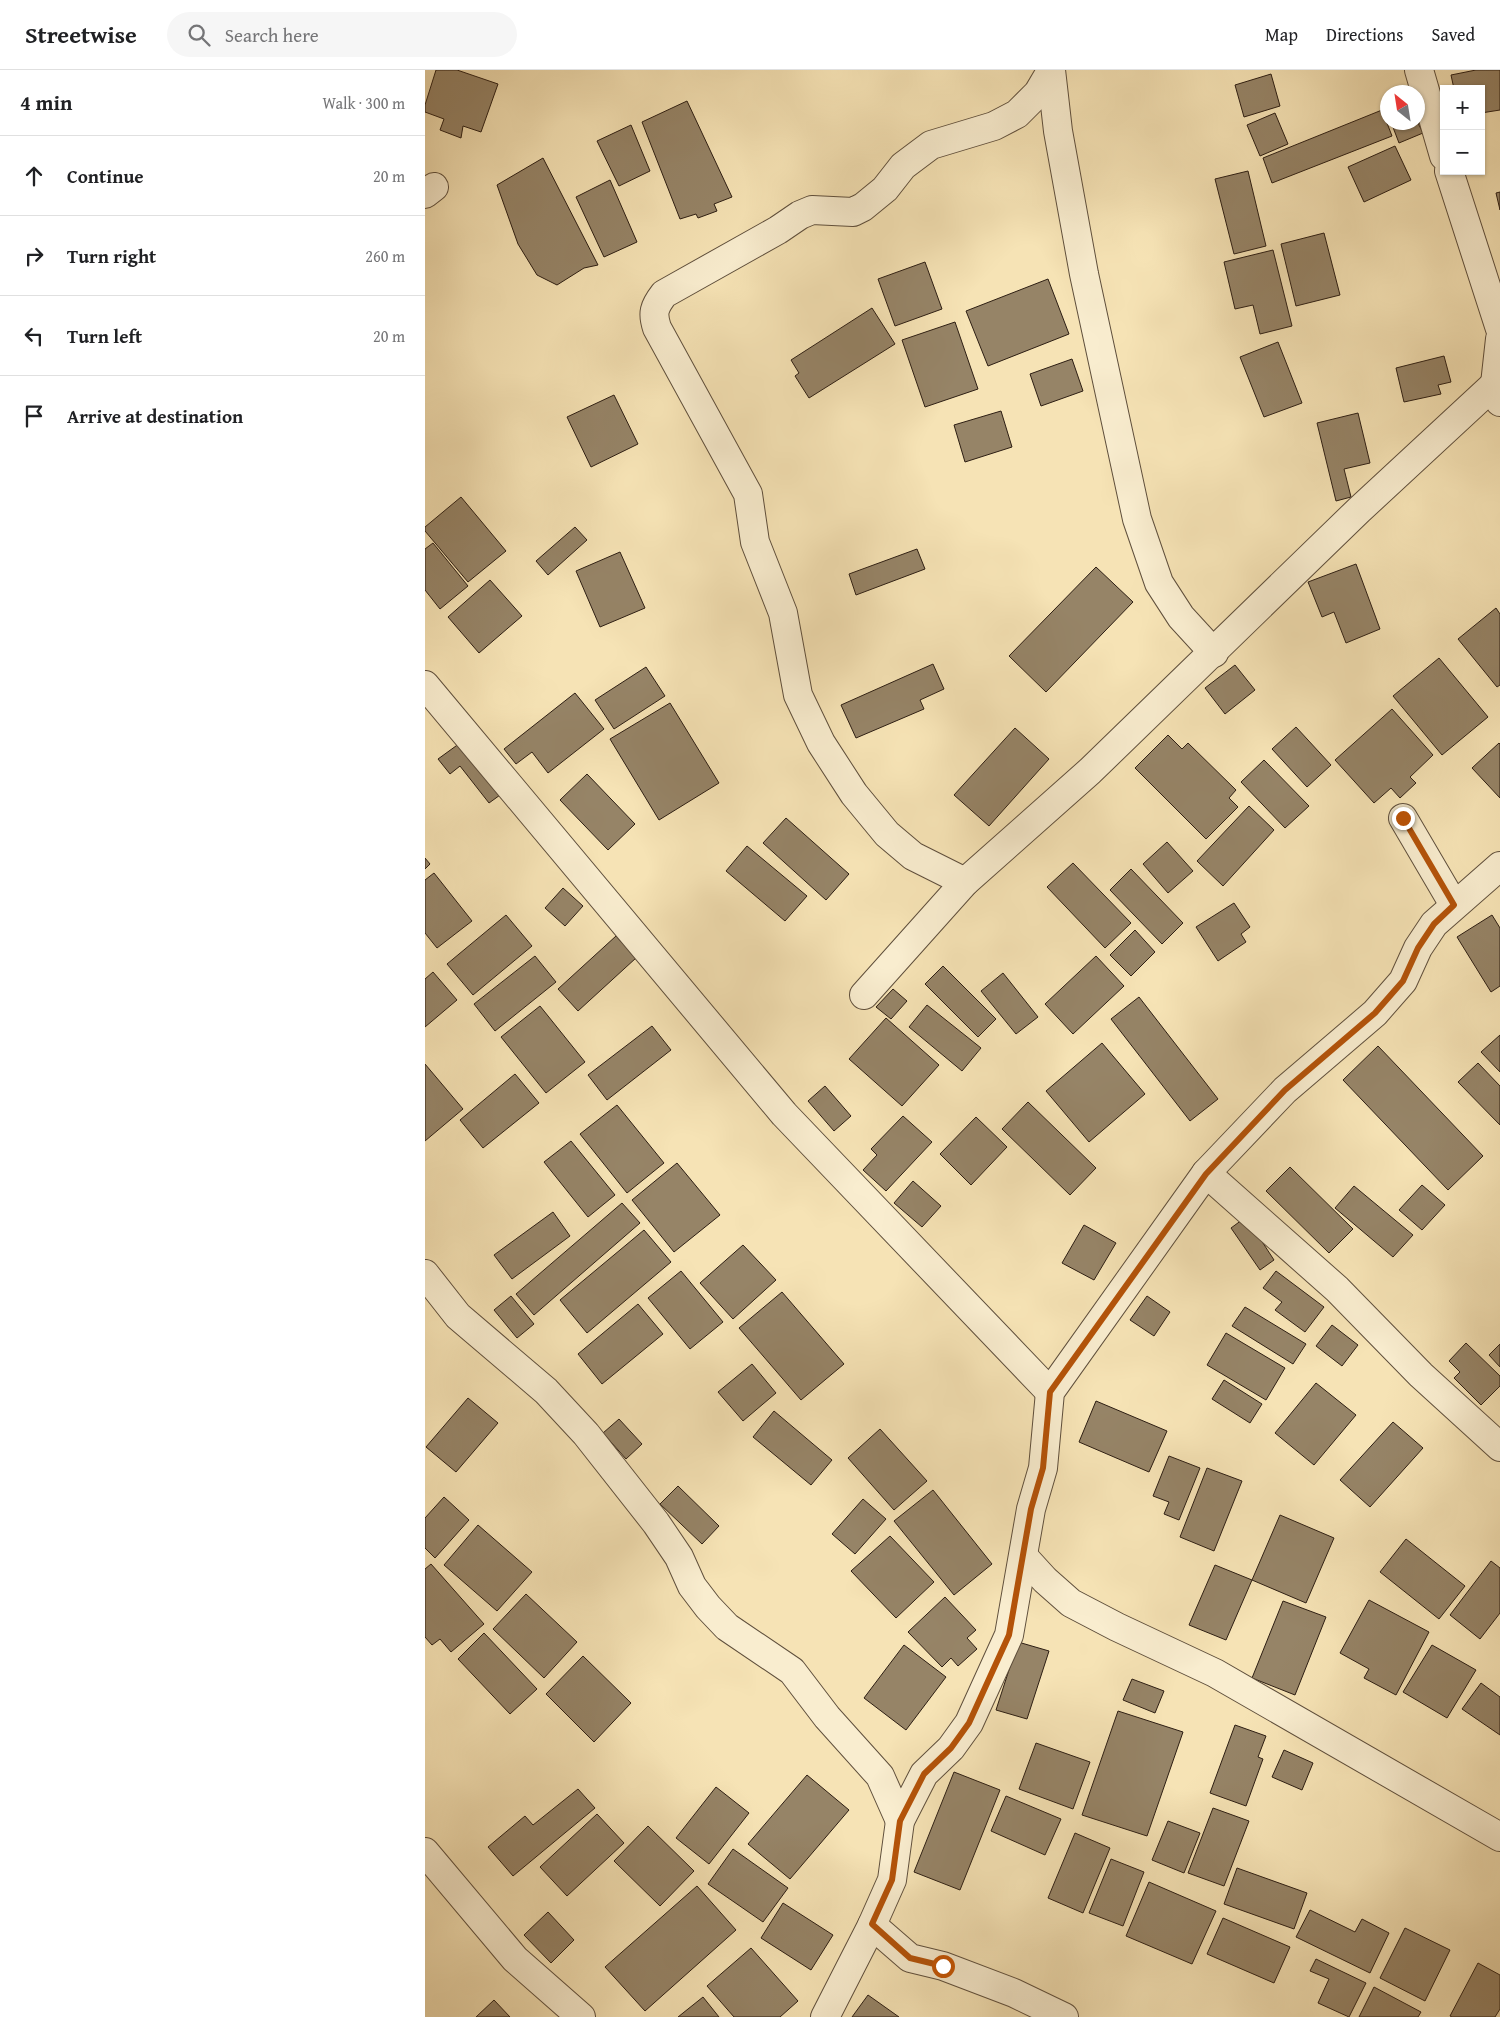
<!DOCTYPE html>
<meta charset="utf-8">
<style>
:root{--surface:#fff;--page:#f6f6f6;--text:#202124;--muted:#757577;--line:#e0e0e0}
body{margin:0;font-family:"Gentium Book Plus",serif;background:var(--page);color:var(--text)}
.controls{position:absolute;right:15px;top:15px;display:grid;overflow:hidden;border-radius:0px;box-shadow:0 1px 4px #0004}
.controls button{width:45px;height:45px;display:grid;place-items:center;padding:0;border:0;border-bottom:1px solid var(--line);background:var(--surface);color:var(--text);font:25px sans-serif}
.compass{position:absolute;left:955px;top:15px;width:45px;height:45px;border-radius:50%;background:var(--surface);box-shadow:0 1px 4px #0004;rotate:330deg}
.stop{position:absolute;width:15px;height:15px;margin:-11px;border:4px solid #b45309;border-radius:50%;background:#fff}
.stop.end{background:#b45309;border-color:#fff;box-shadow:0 1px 5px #0008}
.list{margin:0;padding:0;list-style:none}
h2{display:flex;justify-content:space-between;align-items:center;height:65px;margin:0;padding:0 20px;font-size:21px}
h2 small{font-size:16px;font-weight:400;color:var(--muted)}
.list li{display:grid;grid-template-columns:32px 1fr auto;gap:15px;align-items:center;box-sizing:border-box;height:80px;padding:0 20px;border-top:1px solid var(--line)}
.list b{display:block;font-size:19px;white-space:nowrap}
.list em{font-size:16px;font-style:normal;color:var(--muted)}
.icon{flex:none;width:28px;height:28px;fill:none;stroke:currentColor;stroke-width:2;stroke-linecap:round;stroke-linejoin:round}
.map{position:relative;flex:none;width:1075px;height:1947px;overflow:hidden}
header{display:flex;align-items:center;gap:30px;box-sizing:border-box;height:70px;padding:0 25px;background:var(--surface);border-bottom:1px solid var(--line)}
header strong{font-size:24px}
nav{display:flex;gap:28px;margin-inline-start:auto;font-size:18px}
.search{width:350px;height:45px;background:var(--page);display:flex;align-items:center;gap:12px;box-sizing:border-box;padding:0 18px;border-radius:28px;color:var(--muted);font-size:19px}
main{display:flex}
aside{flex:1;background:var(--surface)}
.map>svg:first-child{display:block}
.building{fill:#968467;stroke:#2d1e13}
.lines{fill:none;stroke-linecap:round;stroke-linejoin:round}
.minor-casing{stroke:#5f4f3c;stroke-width:30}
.minor{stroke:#f9edcf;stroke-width:28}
.route{stroke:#b45309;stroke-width:6}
</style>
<header>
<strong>Streetwise</strong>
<div class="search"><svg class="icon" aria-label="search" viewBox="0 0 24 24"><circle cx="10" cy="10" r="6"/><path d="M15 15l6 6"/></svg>Search here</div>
<nav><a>Map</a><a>Directions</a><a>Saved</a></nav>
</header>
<main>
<aside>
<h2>4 min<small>Walk · 300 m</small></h2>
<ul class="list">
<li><svg class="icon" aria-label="ahead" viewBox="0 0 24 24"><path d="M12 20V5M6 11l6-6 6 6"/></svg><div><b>Continue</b></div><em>20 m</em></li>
<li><svg class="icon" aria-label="right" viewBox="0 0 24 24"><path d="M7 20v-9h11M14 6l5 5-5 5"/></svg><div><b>Turn right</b></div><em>260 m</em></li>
<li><svg class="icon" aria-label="left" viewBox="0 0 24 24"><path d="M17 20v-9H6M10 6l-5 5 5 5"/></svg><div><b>Turn left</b></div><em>20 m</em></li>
<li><svg class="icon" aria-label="arrive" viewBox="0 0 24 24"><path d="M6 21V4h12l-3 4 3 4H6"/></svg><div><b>Arrive at destination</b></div></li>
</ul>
</aside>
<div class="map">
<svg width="1075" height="1947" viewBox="0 0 1075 1947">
<rect width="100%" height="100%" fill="#f6e3b5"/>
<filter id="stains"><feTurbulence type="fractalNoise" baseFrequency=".004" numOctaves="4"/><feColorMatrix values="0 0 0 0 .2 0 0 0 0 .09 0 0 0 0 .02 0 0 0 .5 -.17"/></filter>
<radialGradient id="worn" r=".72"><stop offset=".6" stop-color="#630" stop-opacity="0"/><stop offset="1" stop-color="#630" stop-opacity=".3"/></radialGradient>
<!-- building -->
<g class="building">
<path d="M11 0H32L73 14 56 62 38 56 36 68 15 60 19 49 0 42V35Z"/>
<path d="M1051 0H1075V40L1056 43V19H1029L1026 5Z"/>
<path d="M846 4 855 36 819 47 810 15Z"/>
<path d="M262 31 307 127 289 134 292 141 273 148 271 144 255 149 217 52Z"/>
<path d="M957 40 967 66 847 113 838 88Z"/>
<path d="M850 43 863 74 835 86 822 55Z"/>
<path d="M992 51 998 63 974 73 966 52Z"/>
<path d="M206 55 225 101 194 116 172 71Z"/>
<path d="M970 76 986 110 939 132 923 97Z"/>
<path d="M118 88 173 195 159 198 132 215 112 205 93 174 72 115Z"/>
<path d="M823 101 841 176 809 184 790 109Z"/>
<path d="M185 110 212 172 179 187 151 127Z"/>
<path d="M1075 122V140L1071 123Z"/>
<path d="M899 163 915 225 871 236 856 174Z"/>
<path d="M848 180 867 256 835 264 828 235 810 239 799 192Z"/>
<path d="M500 192 517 239 470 256 453 209Z"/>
<path d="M623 209 644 264 563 296 541 241Z"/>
<path d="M447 238 470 274 384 328 370 306 374 303 366 290Z"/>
<path d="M530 252 553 319 500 337 477 270Z"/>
<path d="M853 272 877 333 839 347 815 287Z"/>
<path d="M1019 286 1026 312 1013 315 1016 324 979 332 971 298Z"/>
<path d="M647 289 658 321 616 336 605 304Z"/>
<path d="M189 325 213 374 166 397 142 347Z"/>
<path d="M576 341 587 377 540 392 529 355Z"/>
<path d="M933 343 945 393 919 399 926 427 911 431 892 353Z"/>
<path d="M36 427 81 481 43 512 0 461V457Z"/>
<path d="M150 457 162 470 123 505 111 491Z"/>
<path d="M8 473 43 516 15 539 0 520V479Z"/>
<path d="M492 479 500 499 431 525 424 504Z"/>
<path d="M195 482 220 538 175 557 151 501Z"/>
<path d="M931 494 955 559 921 573 909 542 897 547 883 512Z"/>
<path d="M671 497 708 532 621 622 584 586Z"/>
<path d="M65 510 97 546 54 583 23 547Z"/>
<path d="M1071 538 1075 544V615L1072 617 1033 569Z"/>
<path d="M1014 588 1063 647 1017 685 968 626Z"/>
<path d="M508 594 519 619 495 630 499 639 431 668 416 635Z"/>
<path d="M810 595 830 620 800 644 780 618Z"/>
<path d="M221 597 240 626 189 659 170 630Z"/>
<path d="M150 623 179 659 123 703 107 682 91 694 79 679Z"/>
<path d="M245 633 294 713 234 750 185 669Z"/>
<path d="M967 639 1008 685 985 707 991 713 975 728 966 718 949 733 910 690Z"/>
<path d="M871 657 906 695 882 717 847 679Z"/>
<path d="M590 658 624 689 564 756 529 725Z"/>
<path d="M743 665 757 679 763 673 811 720 804 728 813 737 781 769 710 698Z"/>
<path d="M42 668 82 720 64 733 35 696 25 704 13 689Z"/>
<path d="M1074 673 1075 674V728L1047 698Z"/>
<path d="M839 690 884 736 860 758 816 712Z"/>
<path d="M162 704 210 754 183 780 135 730Z"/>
<path d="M824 736 849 760 798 816 772 791Z"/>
<path d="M361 748 424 804 401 830 338 773Z"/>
<path d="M742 772 768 801 743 823 718 794Z"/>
<path d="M322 776 382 826 360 851 301 801Z"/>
<path d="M0 788 5 794 0 799Z"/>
<path d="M648 793 706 853 680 878 622 817Z"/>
<path d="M706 799 758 853 737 874 685 820Z"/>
<path d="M9 803 47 851 12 878 0 863V810Z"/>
<path d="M138 818 158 836 140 856 120 838Z"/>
<path d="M809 833 825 857 816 864 821 872 793 891 771 857Z"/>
<path d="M81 845 107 876 48 925 22 894Z"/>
<path d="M1067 845 1075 858V916L1066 922 1032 867Z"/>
<path d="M710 860 730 882 706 906 685 885Z"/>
<path d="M191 866 211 888 153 941 133 919Z"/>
<path d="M110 886 131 912 70 961 49 934Z"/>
<path d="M671 886 699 916 648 964 620 934Z"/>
<path d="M518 896 571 949 553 967 500 914Z"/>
<path d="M8 902 32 930 0 957V909Z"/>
<path d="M578 903 613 947 591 964 556 921Z"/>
<path d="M468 919 482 931 466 949 451 937Z"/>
<path d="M714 927 793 1029 765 1051 686 949Z"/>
<path d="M502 935 556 978 537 1001 484 957Z"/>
<path d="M115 936 160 992 121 1023 76 967Z"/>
<path d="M461 948 514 995 477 1036 424 989Z"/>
<path d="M227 956 246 980 182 1030 163 1005Z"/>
<path d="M1075 965V1002L1056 982Z"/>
<path d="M677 973 720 1024 664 1072 621 1021Z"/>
<path d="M953 976 1058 1086 1023 1120 918 1010Z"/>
<path d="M1053 993 1075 1016V1055L1033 1012Z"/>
<path d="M0 994 38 1039 0 1071Z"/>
<path d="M90 1004 114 1033 58 1078 35 1050Z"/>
<path d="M400 1016 426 1046 409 1061 383 1031Z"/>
<path d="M603 1032 671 1098 645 1125 577 1059Z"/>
<path d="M192 1035 239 1093 202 1123 155 1064Z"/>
<path d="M478 1046 507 1072 461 1121 438 1100 452 1085 446 1079Z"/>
<path d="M551 1047 582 1077 546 1115 515 1084Z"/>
<path d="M146 1071 190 1125 163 1147 119 1092Z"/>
<path d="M252 1093 295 1145 249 1182 207 1130Z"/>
<path d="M865 1097 928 1159 904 1183 841 1121Z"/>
<path d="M488 1111 516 1136 497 1157 469 1133Z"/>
<path d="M997 1115 1020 1135 997 1160 974 1140Z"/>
<path d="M929 1116 988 1165 968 1187 910 1138Z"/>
<path d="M197 1133 215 1153 109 1245 91 1224Z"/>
<path d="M128 1142 145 1166 87 1209 69 1185Z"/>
<path d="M821 1147 849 1190 835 1200 806 1158Z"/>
<path d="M659 1155 691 1173 669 1210 637 1193Z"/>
<path d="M219 1160 246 1192 162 1263 135 1230Z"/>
<path d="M318 1175 351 1210 308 1249 275 1213Z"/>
<path d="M256 1201 298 1252 265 1279 223 1228Z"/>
<path d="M851 1201 899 1237 880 1262 850 1240 857 1232 838 1218Z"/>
<path d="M357 1222 419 1294 376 1330 314 1258Z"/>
<path d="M86 1226 109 1254 92 1268 69 1240Z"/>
<path d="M722 1226 745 1242 729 1266 705 1250Z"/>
<path d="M213 1234 238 1264 177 1314 153 1284Z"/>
<path d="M820 1237 881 1274 868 1294 807 1256Z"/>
<path d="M907 1255 933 1275 917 1296 891 1276Z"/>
<path d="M801 1263 860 1298 841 1330 782 1295Z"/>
<path d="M1041 1273 1075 1306V1316L1056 1335 1029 1308 1035 1302 1024 1291Z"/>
<path d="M1075 1274V1297L1064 1285Z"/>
<path d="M327 1294 351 1323 318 1351 293 1322Z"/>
<path d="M799 1310 837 1334 825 1353 787 1329Z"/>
<path d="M891 1313 931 1345 889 1395 850 1363Z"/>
<path d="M43 1328 73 1353 31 1402 1 1377Z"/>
<path d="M671 1331 742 1361 724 1402 654 1372Z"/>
<path d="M349 1341 407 1390 386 1415 328 1367Z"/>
<path d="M194 1349 217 1374 201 1389 178 1363Z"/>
<path d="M968 1352 998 1378 945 1437 915 1410Z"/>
<path d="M455 1359 502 1411 469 1440 423 1388Z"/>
<path d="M744 1386 775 1398 754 1450 739 1444 744 1432 728 1426Z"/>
<path d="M782 1398 817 1411 789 1481 755 1467Z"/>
<path d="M253 1416 294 1456 277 1474 235 1434Z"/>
<path d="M508 1420 567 1494 529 1525 469 1451Z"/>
<path d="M19 1427 44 1450 10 1488 0 1478V1448Z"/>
<path d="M438 1429 461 1449 430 1484 407 1464Z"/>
<path d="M855 1445 909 1468 881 1533 827 1510Z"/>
<path d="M53 1455 107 1502 72 1541 19 1495Z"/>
<path d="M465 1466 509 1512 471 1548 426 1501Z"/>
<path d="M981 1469 1040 1516 1014 1549 955 1502Z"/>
<path d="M1066 1491 1075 1498V1543L1055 1569 1025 1545Z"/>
<path d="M6 1494 59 1554 26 1582 15 1569 7 1575 0 1567V1499Z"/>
<path d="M790 1495 827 1510 801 1570 764 1555Z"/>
<path d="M101 1524 152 1572 119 1608 68 1559Z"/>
<path d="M520 1527 551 1560 542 1568 552 1579 533 1596 526 1588 517 1597 483 1562Z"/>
<path d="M944 1530 1004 1562 971 1625 939 1608 944 1599 915 1583Z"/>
<path d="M858 1531 901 1547 870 1625 827 1608Z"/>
<path d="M59 1563 112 1619 85 1644 33 1589Z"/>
<path d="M593 1572 624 1581 602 1649 571 1640Z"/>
<path d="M479 1575 521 1607 481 1660 439 1628Z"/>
<path d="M1007 1575 1051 1600 1022 1648 978 1622Z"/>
<path d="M158 1586 206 1633 169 1672 121 1624Z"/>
<path d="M707 1609 739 1621 730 1643 698 1630Z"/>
<path d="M1056 1613 1075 1627V1665L1037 1639Z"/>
<path d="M693 1641 758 1662 722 1766 657 1745Z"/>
<path d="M810 1655 841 1666 833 1687 838 1689 821 1736 785 1723Z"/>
<path d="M611 1673 665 1692 648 1739 594 1719Z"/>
<path d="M859 1680 888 1693 877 1720 847 1707Z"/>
<path d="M529 1702 575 1720 535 1820 489 1802Z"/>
<path d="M382 1705 424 1740 365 1809 323 1774Z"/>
<path d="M291 1717 324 1743 284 1794 251 1768Z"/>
<path d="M153 1719 170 1738 88 1806 63 1777 100 1746 108 1755Z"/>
<path d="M581 1726 636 1749 620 1785 566 1761Z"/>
<path d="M788 1738 824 1751 799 1816 763 1803Z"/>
<path d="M172 1744 199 1773 142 1826 115 1797Z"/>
<path d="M743 1751 775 1763 759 1803 727 1790Z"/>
<path d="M223 1756 269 1801 235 1836 189 1791Z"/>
<path d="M650 1763 685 1778 658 1843 623 1828Z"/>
<path d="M308 1779 363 1818 338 1852 283 1814Z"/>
<path d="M686 1789 719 1802 698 1856 664 1843Z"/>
<path d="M812 1798 882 1823 869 1859 799 1834Z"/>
<path d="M724 1812 791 1841 767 1894 701 1866Z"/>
<path d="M272 1816 311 1860 220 1941 180 1897Z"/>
<path d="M358 1833 408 1865 386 1900 336 1868Z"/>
<path d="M885 1840 930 1862 937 1849 964 1863 945 1903 871 1867Z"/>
<path d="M123 1842 149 1870 126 1893 99 1865Z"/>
<path d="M798 1848 865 1877 849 1913 782 1884Z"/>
<path d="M980 1858 1025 1880 1000 1931 955 1908Z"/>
<path d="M326 1878 373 1931 355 1947H309L282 1916Z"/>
<path d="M891 1889 941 1913 924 1947 893 1933 904 1909 885 1901Z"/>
<path d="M1053 1893 1075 1905V1939L1070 1947H1027L1025 1946Z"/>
<path d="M949 1917 996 1942 993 1947H934Z"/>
<path d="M443 1925 474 1947H427Z"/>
<path d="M278 1927 294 1947H253Z"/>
<path d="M69 1930 85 1947H51Z"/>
</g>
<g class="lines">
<!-- minor casing -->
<g class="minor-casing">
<g id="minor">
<path d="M626 0 633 61 659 204 712 449 734 513 756 547 789 583"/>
<path d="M994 0 1019 86"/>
<path d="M1024 101 1075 259"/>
<path d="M0 124 9 117"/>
<path d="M1075 332 1070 314 1075 269"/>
<path d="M0 615 359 1044 625 1322"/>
<path d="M978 748 1029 835"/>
<path d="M540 812 488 786 462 764 429 724 396 673 373 625 358 543 330 472 323 424 232 258C227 243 229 237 239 224L353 160 375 145 387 140 428 142 438 137 460 119 478 96 506 75 569 56 592 44 613 23 626 1"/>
<path d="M439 925 540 812 665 701 934 440 1070 314"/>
<path d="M781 1103 912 1219 996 1305 1075 1377"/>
<path d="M0 1204 33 1246 121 1321 161 1364 231 1453 254 1487 267 1516 283 1537 302 1557 367 1601 402 1647 455 1706 475 1751"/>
<path d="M599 1487 620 1510 646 1533 692 1557 790 1603 1075 1767"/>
<path d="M0 1782 90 1889 156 1947"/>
<path d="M400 1947 447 1855"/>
<path d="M639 1947 589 1923 518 1896 485 1888 447 1855 467 1810 475 1751 499 1704 526 1678 544 1653 584 1565 606 1439 618 1398 625 1322 781 1103 860 1020 950 943 978 911 993 878 1009 854 1075 796"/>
</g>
</g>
<!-- minor -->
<use href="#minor" class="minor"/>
</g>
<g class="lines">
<!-- route -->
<path class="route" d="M518 1896 485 1888 447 1854 467 1810 475 1751 499 1704 526 1678 544 1653 584 1565 606 1439 618 1398 625 1322 781 1104 860 1020 950 943 978 911 993 878 1009 854 1029 835 978 748"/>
</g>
<rect width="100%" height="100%" filter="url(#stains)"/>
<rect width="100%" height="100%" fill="url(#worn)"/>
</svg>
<div class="controls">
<button>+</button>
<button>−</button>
</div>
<svg class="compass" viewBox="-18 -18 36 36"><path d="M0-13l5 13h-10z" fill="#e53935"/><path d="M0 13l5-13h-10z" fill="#757577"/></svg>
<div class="stop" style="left:518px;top:1896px"></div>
<div class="stop end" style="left:978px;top:748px"></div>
</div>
</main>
